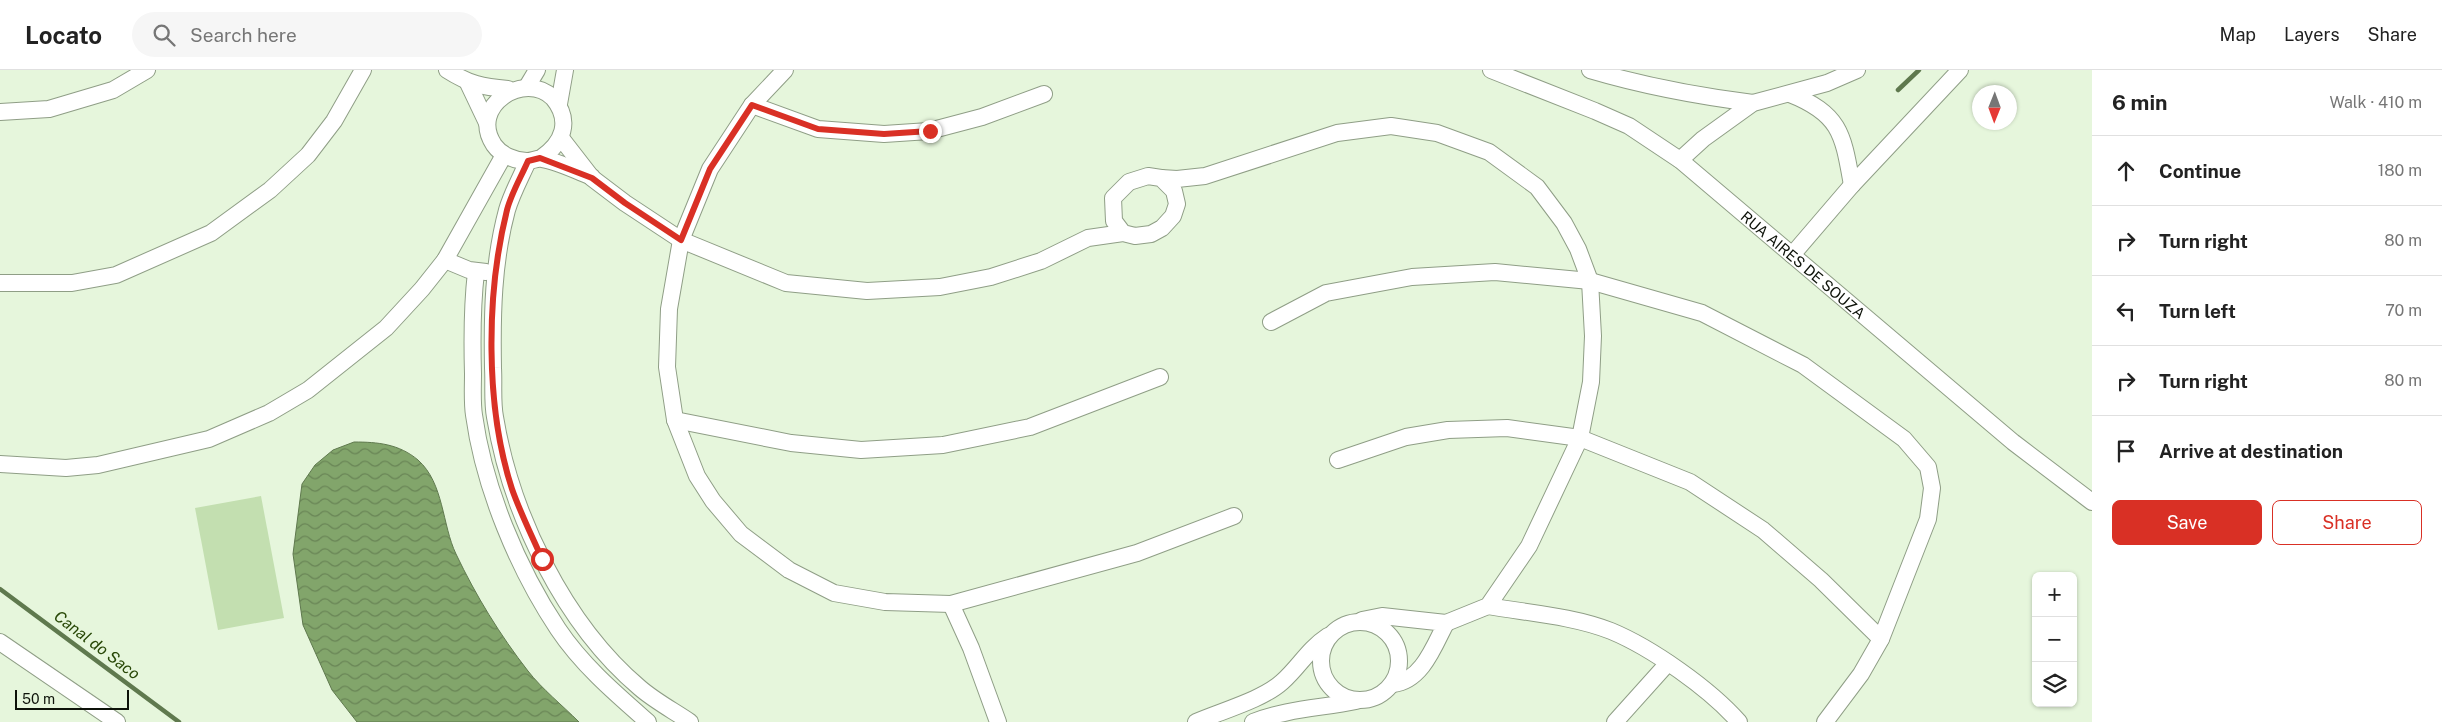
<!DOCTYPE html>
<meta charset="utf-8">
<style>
:root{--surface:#fff;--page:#f6f6f6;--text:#222;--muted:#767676;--line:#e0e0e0;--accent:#d93025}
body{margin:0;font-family:"Public Sans",sans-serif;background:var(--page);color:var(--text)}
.controls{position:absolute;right:15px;bottom:15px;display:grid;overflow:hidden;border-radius:8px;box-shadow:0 1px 4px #0004}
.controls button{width:45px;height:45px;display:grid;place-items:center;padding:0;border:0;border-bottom:1px solid var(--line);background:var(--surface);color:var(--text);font:25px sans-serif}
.compass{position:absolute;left:1972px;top:15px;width:45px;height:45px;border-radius:50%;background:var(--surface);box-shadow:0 1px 4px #0004;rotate:181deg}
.scale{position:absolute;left:15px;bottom:12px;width:114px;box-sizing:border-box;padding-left:5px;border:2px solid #0d1209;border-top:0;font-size:14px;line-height:18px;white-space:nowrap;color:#0d1209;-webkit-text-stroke:4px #e6f6dc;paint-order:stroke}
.stop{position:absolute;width:15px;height:15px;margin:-11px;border:4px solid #d93025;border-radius:50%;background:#fff}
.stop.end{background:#d93025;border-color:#fff;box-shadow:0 1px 5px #0008}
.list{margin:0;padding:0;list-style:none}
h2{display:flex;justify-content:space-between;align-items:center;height:65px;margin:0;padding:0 20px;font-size:21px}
h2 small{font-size:16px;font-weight:400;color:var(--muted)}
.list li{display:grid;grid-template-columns:32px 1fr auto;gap:15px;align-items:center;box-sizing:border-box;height:70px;padding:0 20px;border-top:1px solid var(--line)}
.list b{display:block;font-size:19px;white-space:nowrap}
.list em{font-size:16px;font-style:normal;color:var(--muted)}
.actions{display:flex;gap:10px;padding:15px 20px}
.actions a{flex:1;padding:11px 0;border:1px solid var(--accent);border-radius:8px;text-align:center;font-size:18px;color:var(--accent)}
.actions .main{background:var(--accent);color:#fff}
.icon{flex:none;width:28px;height:28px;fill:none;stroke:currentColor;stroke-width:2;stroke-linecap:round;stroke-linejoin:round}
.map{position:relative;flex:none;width:2092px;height:652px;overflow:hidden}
header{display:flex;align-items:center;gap:30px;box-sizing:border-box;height:70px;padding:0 25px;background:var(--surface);border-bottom:1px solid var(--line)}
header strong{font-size:24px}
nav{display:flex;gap:28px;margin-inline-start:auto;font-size:18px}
.search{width:350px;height:45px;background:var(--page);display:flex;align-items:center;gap:12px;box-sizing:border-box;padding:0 18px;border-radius:28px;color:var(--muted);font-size:19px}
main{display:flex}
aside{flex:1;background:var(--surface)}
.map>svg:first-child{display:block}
.pitch{fill:#c3dfb0}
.water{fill:url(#water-waves);stroke:#5f794e}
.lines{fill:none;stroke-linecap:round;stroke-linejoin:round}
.stream{stroke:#5f794e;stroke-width:4.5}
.street-casing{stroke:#8f9e86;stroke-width:18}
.street{stroke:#fff;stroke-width:16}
.route{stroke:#d93025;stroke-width:6}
.labels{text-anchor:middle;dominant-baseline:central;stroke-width:5;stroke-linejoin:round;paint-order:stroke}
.street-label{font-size:15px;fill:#0d1209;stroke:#e6f6dc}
.water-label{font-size:16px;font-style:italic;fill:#284807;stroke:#e6f6dc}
</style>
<header>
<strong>Locato</strong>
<div class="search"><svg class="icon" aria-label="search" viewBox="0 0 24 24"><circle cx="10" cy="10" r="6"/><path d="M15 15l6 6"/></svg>Search here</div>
<nav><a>Map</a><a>Layers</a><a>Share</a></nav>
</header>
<main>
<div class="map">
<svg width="2092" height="652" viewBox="0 0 2092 652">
<defs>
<pattern id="water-waves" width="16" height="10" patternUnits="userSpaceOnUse" patternTransform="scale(1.25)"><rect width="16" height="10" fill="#82a56b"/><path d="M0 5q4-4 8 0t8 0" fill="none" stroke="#698556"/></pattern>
</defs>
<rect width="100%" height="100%" fill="#e6f6dc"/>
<!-- pitch -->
<path class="pitch" d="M261 426 284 548 218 560 195 438Z"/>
<!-- water -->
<path class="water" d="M354 372C378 372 399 374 418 390 444 413 442 455 456 484 476 526 500 565 528 601 542 619 562 635 579 652H357L332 620 303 555 293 484 302 414 315 395 333 380Z"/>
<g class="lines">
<!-- stream -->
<g class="stream">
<path d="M1898 20 1919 0"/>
<path d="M0 519 179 652"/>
</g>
<!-- street casing -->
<g class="street-casing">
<g id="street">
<path d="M447 0C469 14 482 17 508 19"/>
<path d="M785 0 752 35 710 99 681 170 669 239 667 297 675 350 697 406 713 431 741 464 789 500 834 523 885 532 951 534 1137 483 1234 446"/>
<path id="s1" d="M1491 0 1595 41 1629 56 1680 90 2013 372 2092 432"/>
<path d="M1590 0C1644 16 1698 26 1753 33"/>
<path d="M468 13 487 53"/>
<path d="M528 15 537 0"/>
<path d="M1790 24C1841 44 1843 65 1852 115"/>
<path d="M559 34 565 0"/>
<path d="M752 35 818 59 884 64 929 61 982 47 1044 24"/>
<path d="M0 42 49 39 113 20 147 0"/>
<path d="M561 68 592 108 625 133 681 170 786 213 867 221 940 217 991 207 1041 191 1088 168 1123 163 1135 166 1151 164 1162 158 1173 146 1177 134 1174 121 1161 108 1148 106 1129 112 1113 128 1114 151 1123 163"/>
<path d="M541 88C563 73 572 51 553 28 525 0 468 36 494 75 501 85 515 91 527 91 532 91 537 88 542 89 558 91 576 101 592 107"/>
<path d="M1680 90 1703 69 1753 33 1827 13 1857 0"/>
<path d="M528 91C521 107 512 123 507 140 493 192 492 244 493 298 494 314 492 331 495 347 511 444 564 554 640 618 655 631 674 641 690 652"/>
<path d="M1161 108 1177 109 1205 106 1337 63 1391 56 1437 63 1489 82 1537 117 1564 153 1578 179 1590 211 1593 266 1591 312 1580 368 1529 476 1488 536 1446 553"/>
<path d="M1792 185 1852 115 1960 0"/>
<path d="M445 190 469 200 486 202"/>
<path d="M476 202C472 236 472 269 473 304 473 317 472 332 474 345 484 418 518 499 558 559 582 595 616 624 648 652"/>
<path d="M0 213H72L116 205 211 163 270 120 308 85 334 51 363 0"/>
<path d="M1271 252 1326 223 1412 207 1495 202 1590 211 1702 243 1803 295 1904 369 1928 397 1932 418 1928 449 1881 569 1861 604 1825 652"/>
<path d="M675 350 791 373 861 380 943 375 1030 357 1160 307"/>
<path d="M1338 390 1406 367 1448 360 1507 358 1580 368 1690 412 1763 460 1821 510 1881 569"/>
<path d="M0 394 66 398 98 395 209 369 269 343 308 320 386 258 422 219 445 190 504 85"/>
<path d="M951 534 971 578 998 652"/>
<path d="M1488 536C1528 543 1573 546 1611 561 1652 578 1710 619 1739 652"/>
<path d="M1362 550 1382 546 1446 553C1434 576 1422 611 1393 614"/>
<circle cx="1360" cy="591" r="39"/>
<path d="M0 572 117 652"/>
<path d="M1196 652C1221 641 1262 630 1282 612 1300 596 1307 580 1328 566"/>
<path d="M1253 652C1286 639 1322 638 1356 631"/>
<path d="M1615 652 1668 593"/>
</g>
</g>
<!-- street -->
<use href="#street" class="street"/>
</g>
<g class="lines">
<!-- route -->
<path class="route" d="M542 489C532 466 520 442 512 419 485 336 486 224 507 140 511 124 521 107 528 91L540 88 592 108 625 133 681 170 710 99 752 35 818 59 884 64 930 61"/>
</g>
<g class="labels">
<!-- street labels -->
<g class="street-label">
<text stroke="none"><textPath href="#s1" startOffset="372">RUA AIRES DE SOUZA</textPath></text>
</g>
<!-- water labels -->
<g class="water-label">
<text transform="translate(97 575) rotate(37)">Canal do Saco</text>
</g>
</g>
</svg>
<div class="controls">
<button>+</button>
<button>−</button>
<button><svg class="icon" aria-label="layers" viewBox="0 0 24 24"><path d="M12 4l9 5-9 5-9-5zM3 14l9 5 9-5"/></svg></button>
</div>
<svg class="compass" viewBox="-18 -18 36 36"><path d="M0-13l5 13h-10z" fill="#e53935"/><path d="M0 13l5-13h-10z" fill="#767676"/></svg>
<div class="scale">50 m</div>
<div class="stop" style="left:542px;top:489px"></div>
<div class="stop end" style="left:930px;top:61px"></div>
</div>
<aside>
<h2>6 min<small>Walk · 410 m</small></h2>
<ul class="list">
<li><svg class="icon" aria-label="ahead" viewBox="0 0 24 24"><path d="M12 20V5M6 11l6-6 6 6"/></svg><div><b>Continue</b></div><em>180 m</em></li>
<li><svg class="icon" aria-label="right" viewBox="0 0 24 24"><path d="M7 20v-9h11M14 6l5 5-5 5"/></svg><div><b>Turn right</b></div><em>80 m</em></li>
<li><svg class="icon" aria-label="left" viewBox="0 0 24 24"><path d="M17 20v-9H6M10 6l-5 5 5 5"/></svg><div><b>Turn left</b></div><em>70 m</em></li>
<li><svg class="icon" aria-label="right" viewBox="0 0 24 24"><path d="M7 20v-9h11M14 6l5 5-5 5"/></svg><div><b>Turn right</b></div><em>80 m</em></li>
<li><svg class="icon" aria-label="arrive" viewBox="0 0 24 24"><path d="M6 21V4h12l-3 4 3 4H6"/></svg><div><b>Arrive at destination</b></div></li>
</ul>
<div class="actions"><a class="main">Save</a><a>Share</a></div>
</aside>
</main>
